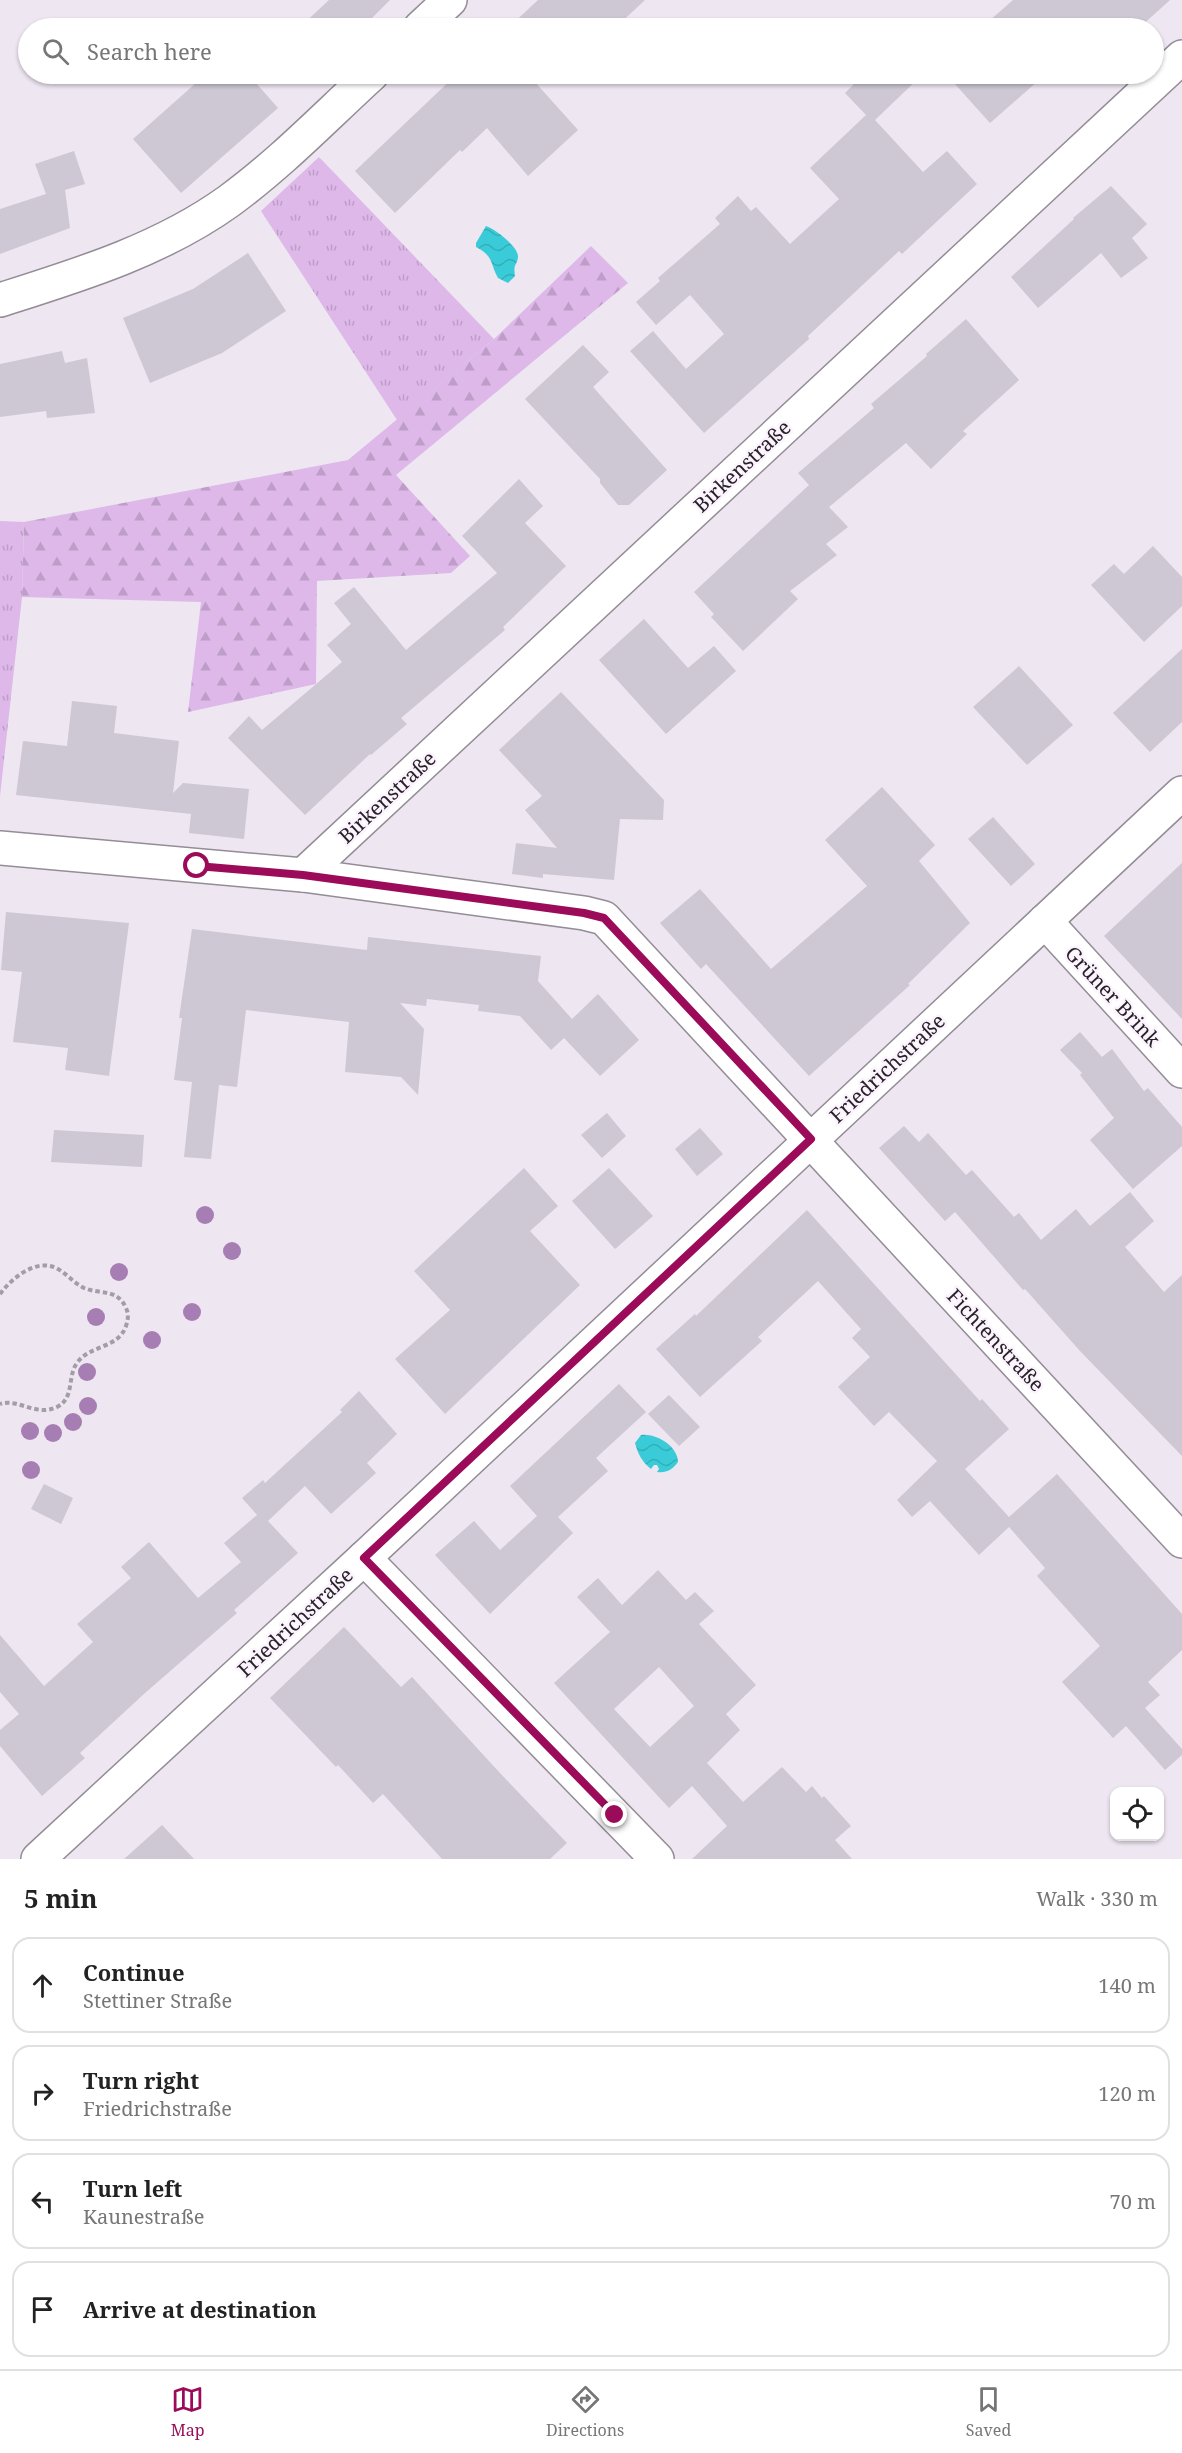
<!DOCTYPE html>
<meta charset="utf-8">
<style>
:root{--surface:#fff;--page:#f2f2f2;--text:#222;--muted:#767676;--line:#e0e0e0;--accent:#9c0b59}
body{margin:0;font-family:"Noto Serif",serif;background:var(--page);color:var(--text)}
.controls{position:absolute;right:18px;bottom:18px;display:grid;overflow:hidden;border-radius:12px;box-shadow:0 2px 4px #0004}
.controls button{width:54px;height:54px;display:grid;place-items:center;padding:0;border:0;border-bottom:2px solid var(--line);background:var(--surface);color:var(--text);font:30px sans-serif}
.stop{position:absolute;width:18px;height:18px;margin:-14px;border:4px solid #9c0b59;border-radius:50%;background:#fff}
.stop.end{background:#9c0b59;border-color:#fff;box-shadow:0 2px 6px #0008}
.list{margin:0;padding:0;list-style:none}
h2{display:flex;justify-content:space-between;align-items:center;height:78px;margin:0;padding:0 24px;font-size:26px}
h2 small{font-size:20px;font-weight:400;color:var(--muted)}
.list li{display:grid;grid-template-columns:39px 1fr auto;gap:18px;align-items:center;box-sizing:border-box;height:96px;margin:0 12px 12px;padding:0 12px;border:2px solid var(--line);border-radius:18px}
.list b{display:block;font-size:22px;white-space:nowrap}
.list p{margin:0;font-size:20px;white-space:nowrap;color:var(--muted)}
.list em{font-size:20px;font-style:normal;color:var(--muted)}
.icon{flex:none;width:33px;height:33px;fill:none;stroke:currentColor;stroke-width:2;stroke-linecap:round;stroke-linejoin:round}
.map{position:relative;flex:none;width:1182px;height:1859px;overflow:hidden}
.search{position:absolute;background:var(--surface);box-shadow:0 2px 4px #0004;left:18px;right:18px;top:18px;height:66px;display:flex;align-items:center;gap:15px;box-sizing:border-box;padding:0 21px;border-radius:33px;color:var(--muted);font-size:22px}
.sheet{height:510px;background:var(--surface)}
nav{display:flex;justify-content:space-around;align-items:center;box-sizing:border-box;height:84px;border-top:2px solid var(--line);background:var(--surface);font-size:16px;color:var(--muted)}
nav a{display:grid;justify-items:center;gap:3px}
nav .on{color:var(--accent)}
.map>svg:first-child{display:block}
.grass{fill:url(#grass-tufts)}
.forest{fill:url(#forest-firs)}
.water{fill:url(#water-waves)}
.building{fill:#cec8d4;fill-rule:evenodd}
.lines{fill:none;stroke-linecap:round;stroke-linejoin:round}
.minor-casing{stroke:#948c96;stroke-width:36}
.path{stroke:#a39da6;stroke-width:4;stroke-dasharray:4.5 3;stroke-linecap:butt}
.minor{stroke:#fff;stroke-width:33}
.tree{fill:#a67eb3}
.route{stroke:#9c0b59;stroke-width:8}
.labels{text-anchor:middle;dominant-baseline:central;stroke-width:5;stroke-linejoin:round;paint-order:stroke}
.street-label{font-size:20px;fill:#262327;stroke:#fcf3ff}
</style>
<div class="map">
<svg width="1182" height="1859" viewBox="0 0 1182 1859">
<defs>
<pattern id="grass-tufts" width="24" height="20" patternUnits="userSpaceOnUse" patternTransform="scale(1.5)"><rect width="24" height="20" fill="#ddb8e9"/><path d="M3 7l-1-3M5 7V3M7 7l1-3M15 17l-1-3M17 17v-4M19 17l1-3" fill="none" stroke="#be9ec8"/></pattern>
<pattern id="forest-firs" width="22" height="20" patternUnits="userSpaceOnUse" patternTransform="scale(1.5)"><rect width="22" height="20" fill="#ddb8e9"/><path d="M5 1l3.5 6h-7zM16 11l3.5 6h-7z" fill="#be9ec8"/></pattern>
<pattern id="water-waves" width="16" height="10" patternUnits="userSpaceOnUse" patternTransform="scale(1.5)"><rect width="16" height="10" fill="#39ccd8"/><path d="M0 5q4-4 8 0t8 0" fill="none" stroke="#32afb9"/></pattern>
</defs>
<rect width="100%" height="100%" fill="#eee6f1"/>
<!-- grass -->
<g class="grass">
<path d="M319 157 494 339 397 420 261 211Z"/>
<path d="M0 521 24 522 22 597 0 796Z"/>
</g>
<!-- forest -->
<path class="forest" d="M591 246 628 283 396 475 470 556 451 573 317 581 316 684 188 712 201 602 22 597 24 522 348 460 494 339Z"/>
<!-- water -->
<g class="water">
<path d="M486 226C495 229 519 247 518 257 517 266 513 263 515 276L508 283 498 278C490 264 494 256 476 247V243Z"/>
<path d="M641 1435C656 1433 678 1446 678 1462 672 1470 667 1473 657 1472L659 1469 657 1465H654L651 1469C642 1462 638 1454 635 1443Z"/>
</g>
<!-- building -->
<g class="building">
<path d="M329 0H390L362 28H299Z"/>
<path d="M538 0H645L615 28H508Z"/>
<path d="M1013 0H1170L1139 28H981Z"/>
<path d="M206 74H248L278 108 181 193 133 139Z"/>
<path d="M457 74H541L534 81 578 130 528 176 487 128 462 152 460 150 395 213 355 171Z"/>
<path d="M864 74H923L875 120 923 172 947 151 977 184 902 254 899 251 808 336 809 339 704 433 630 351 653 331 686 369 724 334 690 295 656 325 636 302 660 281 658 278 720 224 715 218 738 196 751 211 756 207 790 244 839 199 810 168 866 115 845 93Z"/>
<path d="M946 74H1046L990 123Z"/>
<path d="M74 151 85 184 65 190 70 228 0 254V209L46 194 35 164Z"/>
<path d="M1111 186 1147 224 1132 238 1148 258 1121 278 1101 253 1038 308 1011 277 1074 219 1073 218Z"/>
<path d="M248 253 286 311 222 353 150 383 123 318 193 289Z"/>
<path d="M966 319 1019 380 963 431 967 434 931 469 906 443 829 507 848 527 826 544 837 555 790 591 798 599 743 651 711 617 714 614 694 592 809 485 798 473 874 408 871 404 927 356 926 354Z"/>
<path d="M583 345 609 372 593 387 667 470 629 505H618L600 483V479L525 399Z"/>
<path d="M62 351 65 363 87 358 95 413 47 418 46 411 0 417V364Z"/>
<path d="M519 479 543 506 525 523 566 566 503 627 505 630 401 718 407 724 371 755 370 754 305 815 228 738 249 716 262 730 342 662 327 645 351 624 334 603 354 587 406 650 497 573 462 536Z"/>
<path d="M1153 546 1182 577V606L1144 642 1091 585 1114 564 1124 574Z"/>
<path d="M644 619 688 668 714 646 736 671 666 734 599 660Z"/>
<path d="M1182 649V722L1150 752 1113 713Z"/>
<path d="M1019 666 1073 725 1027 765 973 707Z"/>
<path d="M561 692 664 800 663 820 620 819 614 880 543 874V878L512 874 516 843 557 848 525 810 542 796 499 750Z"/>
<path d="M72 701 117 706 114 733 179 741 173 793 183 783 249 789 244 839 189 833 191 814 16 795 23 741 67 746Z"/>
<path d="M882 787 935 845 919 861 970 923 908 984 910 985 809 1076 706 964 701 969 660 923 700 889 771 969 867 886 825 840Z"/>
<path d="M993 817 1035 864 1011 886 968 839Z"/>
<path d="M1182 863V1019L1104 936Z"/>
<path d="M6 912 129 923 109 1076 65 1070 68 1048 13 1042 22 972 1 970Z"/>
<path d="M192 929 367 950 368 937 541 956 538 981 572 1019 598 994 639 1040 600 1076 564 1038 551 1050 520 1016 478 1011 479 1005 427 999 426 1006 400 1003 424 1029 418 1095 401 1077 345 1072 349 1022 246 1010 237 1087 219 1085 211 1159 184 1157 192 1082 174 1080 182 1018H179Z"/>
<path d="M1080 1032 1102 1057 1112 1049 1144 1091 1148 1088 1182 1127V1146L1133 1189 1090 1140 1114 1118 1080 1075 1082 1073 1060 1050Z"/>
<path d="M607 1113 626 1136 602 1158 581 1135Z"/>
<path d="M904 1126 919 1142 928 1133 966 1175 972 1170 1014 1217 1019 1213 1041 1240 1076 1209 1090 1226 1130 1192 1154 1221 1125 1247 1164 1292 1182 1275V1456L1080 1351 1025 1289 1023 1290 955 1212 945 1221 879 1148Z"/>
<path d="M700 1128 723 1154 697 1176 675 1149Z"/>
<path d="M54 1130 144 1135 142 1167 51 1162Z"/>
<path d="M524 1168 558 1206 530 1231 580 1285 445 1414 395 1359 450 1310 414 1271Z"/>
<path d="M609 1168 653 1216 615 1249 572 1201Z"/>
<path d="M807 1210 980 1401 982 1399 1009 1429 965 1469 1009 1517 1057 1474 1182 1614V1650L1148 1682 1160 1695 1145 1708 1182 1749V1755L1165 1770 1126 1726 1113 1738 1062 1682 1100 1646 1037 1576 1045 1568 1009 1527 979 1555 930 1501 912 1517 897 1500 937 1461 889 1412 874 1426 838 1387 870 1357 852 1338 861 1329 818 1281 758 1337 762 1341 700 1397 656 1349 695 1314 696 1316Z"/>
<path d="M619 1384 646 1412 596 1458 608 1471 558 1517 573 1533 490 1614 435 1555 474 1521 500 1550 537 1516 510 1486Z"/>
<path d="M359 1391 397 1434 367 1463 376 1473 331 1514 305 1486 268 1521 298 1553 234 1610 237 1613 145 1693 80 1753 85 1758 42 1796 0 1746V1730L19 1714 0 1692V1635L44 1686 93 1642 77 1624 131 1578 121 1567 149 1542 198 1598 241 1562 224 1543 257 1515 242 1498 263 1480 265 1483 342 1412 340 1410Z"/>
<path d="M669 1395 700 1427 679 1446 648 1414Z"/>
<path d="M44 1484 73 1498 61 1524 31 1509Z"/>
<path d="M658 1570 686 1600 695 1592 714 1611 699 1624 756 1685 726 1714 740 1730 707 1763 743 1802 782 1767 806 1792 812 1786 822 1798 824 1796 851 1826 835 1840 852 1859H692L727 1826 692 1786 669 1808 554 1683 610 1632 577 1597 598 1578 622 1605ZM659 1667 694 1706 650 1747 614 1709Z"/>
<path d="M344 1627 401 1687 412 1677 499 1772 567 1843 550 1859H442L383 1794 373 1803 338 1765 336 1767 270 1698Z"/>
<path d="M162 1825 194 1859H124Z"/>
</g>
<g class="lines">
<!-- minor casing -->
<g class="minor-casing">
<g id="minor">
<path d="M420 28 450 0"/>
<path d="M0 300C79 275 161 250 229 201 281 163 325 117 372 74"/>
<path d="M0 848 303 875 584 913 604 918 1182 1541"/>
<path d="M303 875 1182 57"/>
<path d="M1045 921 1182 1071"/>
<path d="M364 1558 657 1859"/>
<path d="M38 1859 364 1558 1182 793"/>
</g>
</g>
<!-- path -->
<path class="path" d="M0 1294C12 1278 37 1257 58 1269 67 1274 74 1283 84 1288 101 1295 117 1288 126 1308 129 1314 128 1320 126 1326 118 1349 89 1345 77 1363 67 1376 75 1398 57 1407 36 1417 18 1398 0 1404"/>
<!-- minor -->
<use href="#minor" class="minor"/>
</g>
<!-- trees -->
<g class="tree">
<circle cx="205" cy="1215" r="9"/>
<circle cx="232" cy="1251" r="9"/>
<circle cx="119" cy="1272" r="9"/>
<circle cx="192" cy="1312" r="9"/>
<circle cx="96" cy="1317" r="9"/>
<circle cx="152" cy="1340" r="9"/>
<circle cx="87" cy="1372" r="9"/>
<circle cx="88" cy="1406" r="9"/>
<circle cx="73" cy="1422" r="9"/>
<circle cx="30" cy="1431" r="9"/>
<circle cx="53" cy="1433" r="9"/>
<circle cx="31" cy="1470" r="9"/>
</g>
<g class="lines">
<!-- route -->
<path class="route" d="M197 866 303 875 584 913 604 918 811 1139 364 1558 615 1815"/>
</g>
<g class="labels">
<!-- street labels -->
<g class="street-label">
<text transform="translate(742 466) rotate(-43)">Birkenstraße</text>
<text transform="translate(387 797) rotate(-43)">Birkenstraße</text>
<text transform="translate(1113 996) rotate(47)">Grüner Brink</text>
<text transform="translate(887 1068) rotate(-43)">Friedrichstraße</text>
<text transform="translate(996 1340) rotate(47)">Fichtenstraße</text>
<text transform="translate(295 1622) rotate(-43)">Friedrichstraße</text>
</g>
</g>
</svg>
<div class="controls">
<button><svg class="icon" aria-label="locate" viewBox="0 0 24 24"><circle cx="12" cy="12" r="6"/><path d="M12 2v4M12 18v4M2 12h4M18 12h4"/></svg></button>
</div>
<div class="stop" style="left:197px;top:866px"></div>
<div class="stop end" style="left:615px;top:1815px"></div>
<div class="search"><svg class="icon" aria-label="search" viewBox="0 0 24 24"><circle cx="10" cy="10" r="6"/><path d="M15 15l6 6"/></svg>Search here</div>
</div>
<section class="sheet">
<h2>5 min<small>Walk · 330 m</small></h2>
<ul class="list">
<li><svg class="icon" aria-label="ahead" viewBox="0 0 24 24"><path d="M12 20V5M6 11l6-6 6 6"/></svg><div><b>Continue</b><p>Stettiner Straße</p></div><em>140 m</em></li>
<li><svg class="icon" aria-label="right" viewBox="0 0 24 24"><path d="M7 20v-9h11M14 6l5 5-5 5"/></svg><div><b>Turn right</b><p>Friedrichstraße</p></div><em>120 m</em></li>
<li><svg class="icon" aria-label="left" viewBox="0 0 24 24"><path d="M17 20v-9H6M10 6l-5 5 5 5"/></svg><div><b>Turn left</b><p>Kaunestraße</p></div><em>70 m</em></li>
<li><svg class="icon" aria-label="arrive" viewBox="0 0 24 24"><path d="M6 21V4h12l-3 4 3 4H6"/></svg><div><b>Arrive at destination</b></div></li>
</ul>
</section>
<nav>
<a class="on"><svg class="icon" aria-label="map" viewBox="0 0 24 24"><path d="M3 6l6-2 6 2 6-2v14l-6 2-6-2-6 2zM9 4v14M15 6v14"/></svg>Map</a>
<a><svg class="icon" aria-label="directions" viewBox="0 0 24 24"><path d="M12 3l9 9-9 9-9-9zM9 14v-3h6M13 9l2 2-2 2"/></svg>Directions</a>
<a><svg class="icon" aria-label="saved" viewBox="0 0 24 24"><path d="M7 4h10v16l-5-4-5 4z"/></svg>Saved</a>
</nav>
